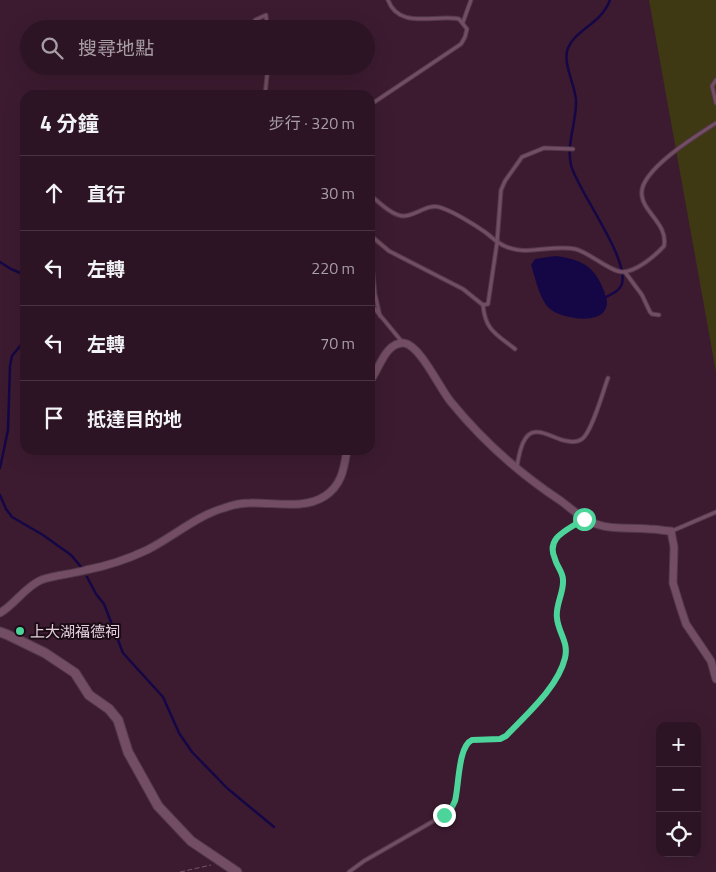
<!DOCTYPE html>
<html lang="zh-TW">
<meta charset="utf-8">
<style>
:root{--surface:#2d1424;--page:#392131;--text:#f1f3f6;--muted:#a79ea6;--line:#483341}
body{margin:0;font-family:"Titillium Web","Noto Sans TC",sans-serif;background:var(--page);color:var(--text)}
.controls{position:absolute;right:15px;bottom:15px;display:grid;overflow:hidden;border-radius:10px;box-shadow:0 5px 20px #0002}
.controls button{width:45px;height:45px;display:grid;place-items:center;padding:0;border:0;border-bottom:1px solid var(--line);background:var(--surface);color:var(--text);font:25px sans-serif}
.stop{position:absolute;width:15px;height:15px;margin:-11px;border:4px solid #4cd49b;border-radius:50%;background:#fff}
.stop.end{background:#4cd49b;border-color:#fff;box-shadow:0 1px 5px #0008}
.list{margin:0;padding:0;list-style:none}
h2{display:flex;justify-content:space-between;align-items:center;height:65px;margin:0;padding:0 20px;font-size:21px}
h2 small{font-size:16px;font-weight:400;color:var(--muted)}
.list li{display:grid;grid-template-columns:32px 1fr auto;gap:15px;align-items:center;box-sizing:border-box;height:75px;padding:0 20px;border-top:1px solid var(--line)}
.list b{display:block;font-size:19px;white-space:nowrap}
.list em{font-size:16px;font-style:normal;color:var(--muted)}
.icon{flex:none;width:28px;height:28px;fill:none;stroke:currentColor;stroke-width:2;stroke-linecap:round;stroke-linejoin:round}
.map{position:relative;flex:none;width:716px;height:872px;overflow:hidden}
.search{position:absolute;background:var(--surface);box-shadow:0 5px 20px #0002;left:20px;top:20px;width:355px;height:55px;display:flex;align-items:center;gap:12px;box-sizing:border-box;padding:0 18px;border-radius:28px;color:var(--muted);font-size:19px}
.panel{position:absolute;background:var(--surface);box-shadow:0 5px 20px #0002;left:20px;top:90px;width:355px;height:365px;border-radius:15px}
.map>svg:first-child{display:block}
.green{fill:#3e3913}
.water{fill:#150746}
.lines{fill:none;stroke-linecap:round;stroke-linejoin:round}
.stream{stroke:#150746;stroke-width:2.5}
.service-casing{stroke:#54394b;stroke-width:5}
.minor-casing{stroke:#54394b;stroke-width:9}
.tertiary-casing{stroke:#54394b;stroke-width:11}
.path{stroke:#735668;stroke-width:1;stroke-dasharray:5 2.5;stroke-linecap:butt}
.service{stroke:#734d64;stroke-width:3}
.minor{stroke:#734d64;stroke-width:7}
.tertiary{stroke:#734d64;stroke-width:9}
.route{stroke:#4cd49b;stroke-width:6}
.poi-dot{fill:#4cd49b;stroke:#1a0b15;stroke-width:2}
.labels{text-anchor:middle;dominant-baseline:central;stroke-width:4;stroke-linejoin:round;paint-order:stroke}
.poi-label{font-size:15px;fill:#e4cedb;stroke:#1a0b15;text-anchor:start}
</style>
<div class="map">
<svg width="716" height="872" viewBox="0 0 716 872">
<rect width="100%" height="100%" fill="#3c1b30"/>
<!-- green -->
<path class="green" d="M649 0H716V372Z"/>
<!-- water -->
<path class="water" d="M555 256C581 259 595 266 604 291 606 298 609 303 605 310 597 325 559 318 549 308 540 300 535 277 531 265L535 259Z"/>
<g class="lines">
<!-- stream -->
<g class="stream">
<path d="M0 262 11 269 25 275"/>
<path d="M606 297C612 294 618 292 621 286 633 263 577 190 571 165 566 144 577 121 576 100 575 85 562 62 568 48 575 30 601 24 610 0"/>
<path d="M0 468 8 430 10 366 12 356 25 340"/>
<path d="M0 495 6 509 12 517 43 535 71 555 82 568"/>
<path d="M87 577 96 594 104 604 123 653 163 697 179 733 192 752 227 788 274 827"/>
</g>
<!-- service casing -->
<g class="service-casing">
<g id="service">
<path d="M463 22 471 0"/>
<path d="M253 29 255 20 266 15 267 29"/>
<path d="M716 80 712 86 716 103"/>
<path d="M265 95 268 66"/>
<path d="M370 105 461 44 465 37 467 29 459 19C435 14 399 30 388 0"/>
<path d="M370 195C379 202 390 214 402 216 416 217 427 202 442 208 454 212 475 225 485 232 493 238 498 244 507 247 528 256 553 244 575 249 589 252 610 272 623 272 637 271 655 256 664 246 667 230 655 220 647 208 643 202 640 194 643 186 652 163 696 136 716 123"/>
<path d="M370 235 389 251 463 289 483 305 488 304 497 243 501 190 505 181 522 157 544 148 573 149"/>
<path d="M370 245 375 294 380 316"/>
<path d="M625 272 642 295 650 312 652 314 659 315"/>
<path d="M370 303 403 343"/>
<path d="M483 305C485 330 496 334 515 349"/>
<path d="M517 466C519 456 522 431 537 432 547 432 557 440 567 441 572 442 578 442 582 439 592 432 603 391 608 378"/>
<path d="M672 531 716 512"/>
<path d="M349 872 364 861 444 815 453 807 455 801C459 786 458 747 472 740L499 739 506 736C527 714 558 687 565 658 569 642 558 632 557 618 555 605 564 593 563 580 563 572 557 567 555 560 545 537 568 529 584 519"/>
</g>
</g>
<!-- minor casing -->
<g class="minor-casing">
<g id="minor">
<path d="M370 381C379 370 385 342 404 343 420 345 440 389 451 402 482 440 520 474 561 501 573 510 584 521 599 525 615 530 632 527 649 529 657 529 664 531 671 531L674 547 673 583 680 606 686 624 711 661 716 679"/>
<path d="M0 613C15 604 25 587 41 580 55 575 72 574 86 570 107 566 128 559 147 550 173 537 196 516 224 508 232 505 241 503 250 503 274 502 304 510 325 496 342 485 344 468 347 450"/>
</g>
</g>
<!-- tertiary casing -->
<g class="tertiary-casing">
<path id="tertiary" d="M0 632 8 635 45 653 75 673 89 695 109 709 118 720 128 752 158 806 191 841 237 872"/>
</g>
<!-- path -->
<path class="path" d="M180 872 211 865"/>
<!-- service -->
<use href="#service" class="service"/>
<!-- minor -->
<use href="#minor" class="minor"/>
<!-- tertiary -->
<use href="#tertiary" class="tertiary"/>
</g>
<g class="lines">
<!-- route -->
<path class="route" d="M444 815 452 807 455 801C459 786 458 746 472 740L500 739 506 736C527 714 558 687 565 658 569 642 558 632 557 618 555 605 564 593 563 580 563 572 557 567 555 559 545 537 568 530 584 519"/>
</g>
<!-- markers -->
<circle class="poi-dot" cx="20" cy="631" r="5"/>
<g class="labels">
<!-- poi labels -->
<g class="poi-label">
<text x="30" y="631">上大湖福德祠</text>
</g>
</g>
</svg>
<div class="controls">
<button>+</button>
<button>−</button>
<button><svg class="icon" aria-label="locate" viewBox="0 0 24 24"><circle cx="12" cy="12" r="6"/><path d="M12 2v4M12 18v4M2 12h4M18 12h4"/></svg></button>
</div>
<div class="stop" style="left:584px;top:519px"></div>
<div class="stop end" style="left:444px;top:815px"></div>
<div class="search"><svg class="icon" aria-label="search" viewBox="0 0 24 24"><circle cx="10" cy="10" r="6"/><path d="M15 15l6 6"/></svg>搜尋地點</div>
<section class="panel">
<h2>4 分鐘<small>步行 · 320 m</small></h2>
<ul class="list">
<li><svg class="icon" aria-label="ahead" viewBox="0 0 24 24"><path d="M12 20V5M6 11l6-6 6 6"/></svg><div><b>直行</b></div><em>30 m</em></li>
<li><svg class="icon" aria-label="left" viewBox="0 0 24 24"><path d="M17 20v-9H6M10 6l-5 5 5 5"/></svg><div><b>左轉</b></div><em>220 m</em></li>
<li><svg class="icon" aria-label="left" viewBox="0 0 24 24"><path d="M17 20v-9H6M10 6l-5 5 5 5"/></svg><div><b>左轉</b></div><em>70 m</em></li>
<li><svg class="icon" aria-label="arrive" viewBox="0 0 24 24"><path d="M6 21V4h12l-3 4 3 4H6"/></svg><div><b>抵達目的地</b></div></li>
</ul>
</section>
</div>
